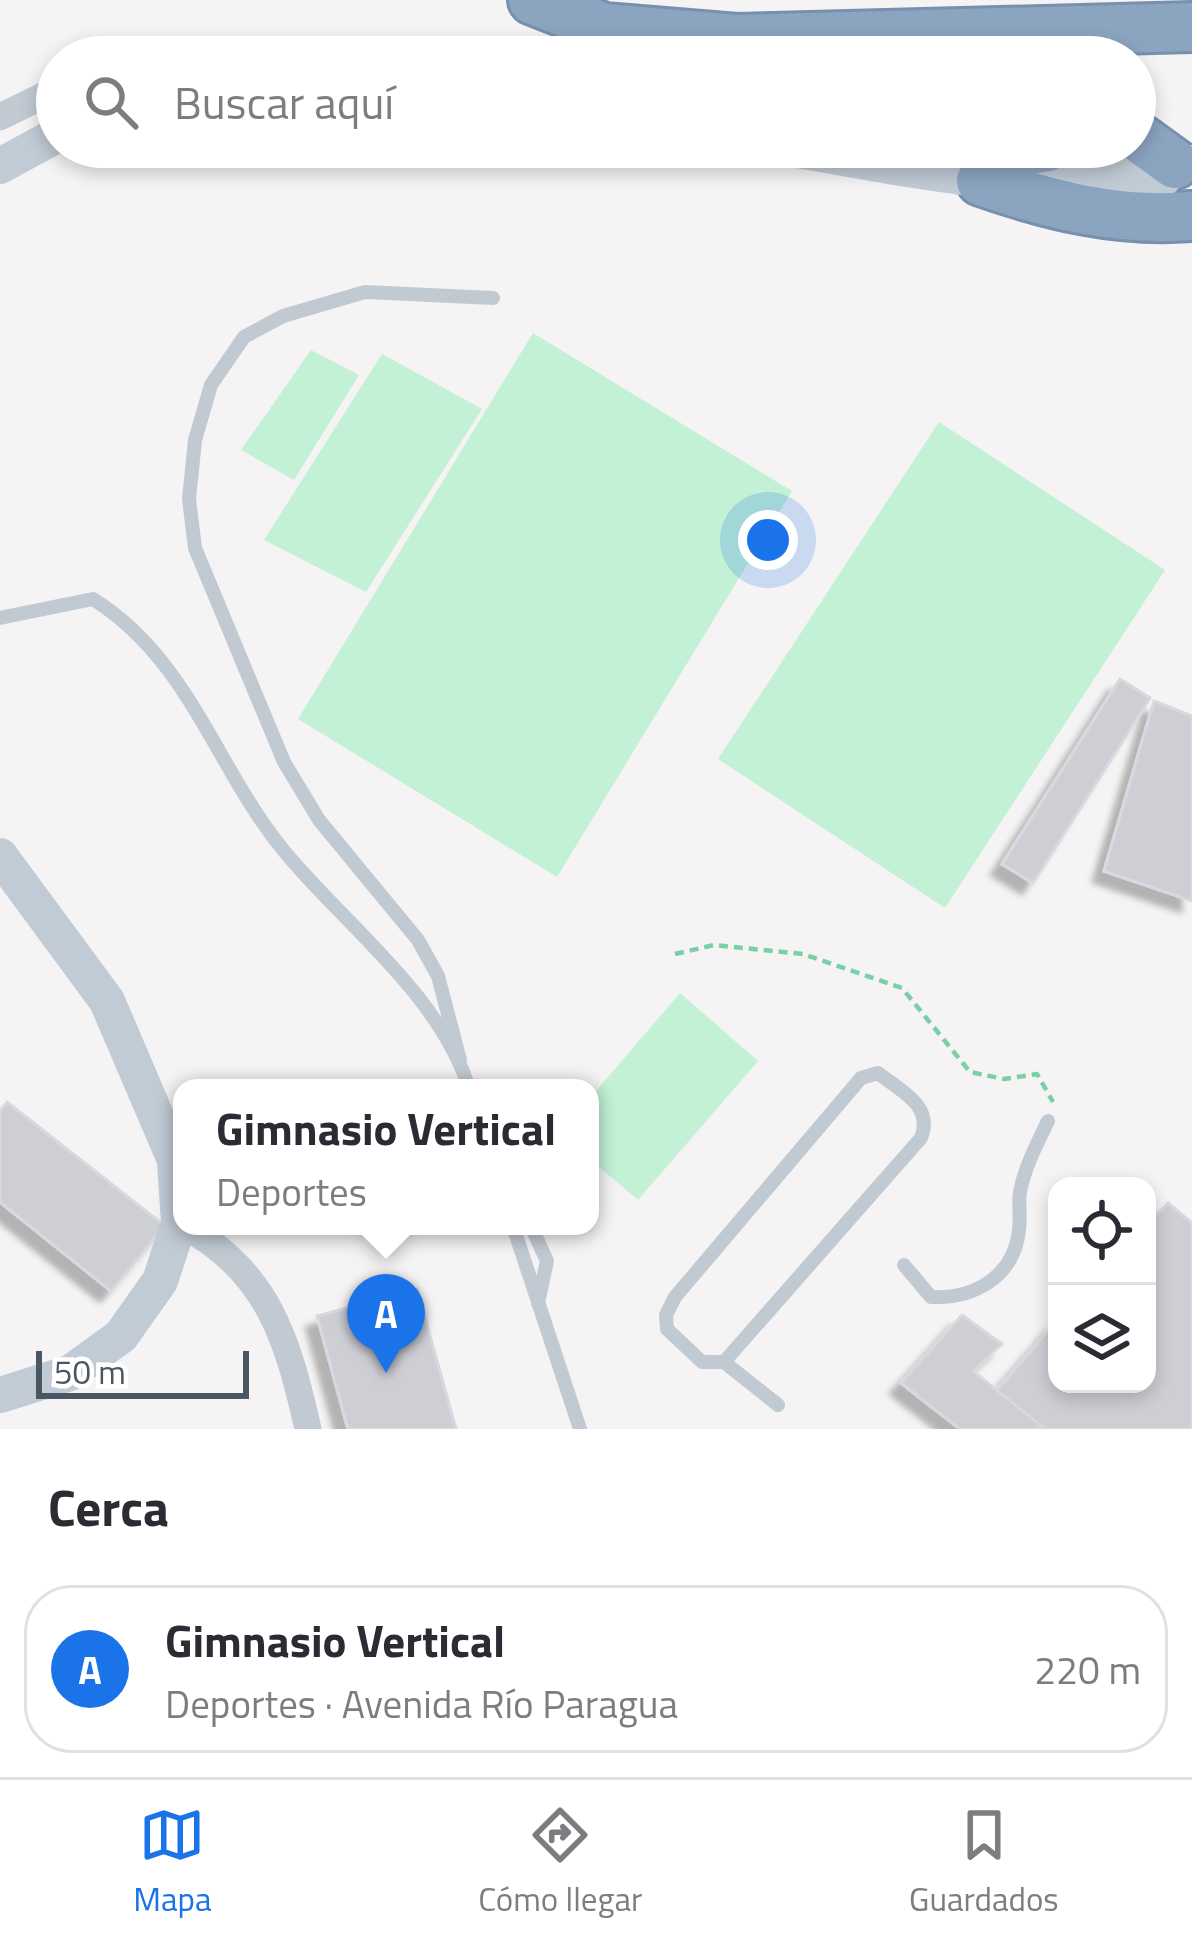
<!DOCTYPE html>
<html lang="es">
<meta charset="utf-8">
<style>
:root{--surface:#fff;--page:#f7f7f7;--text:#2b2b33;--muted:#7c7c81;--line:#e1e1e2;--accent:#1a73e8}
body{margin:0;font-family:"Titillium Web",sans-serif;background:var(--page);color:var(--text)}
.controls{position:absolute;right:36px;bottom:36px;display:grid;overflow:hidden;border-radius:24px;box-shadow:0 6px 18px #0003}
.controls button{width:108px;height:108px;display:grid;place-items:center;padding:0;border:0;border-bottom:3px solid var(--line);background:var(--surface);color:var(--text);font:60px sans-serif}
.scale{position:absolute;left:36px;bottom:30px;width:213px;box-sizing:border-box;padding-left:12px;border:6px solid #4a5661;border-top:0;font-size:33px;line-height:42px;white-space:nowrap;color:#4a5661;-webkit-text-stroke:9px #fff;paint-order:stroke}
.you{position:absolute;left:768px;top:540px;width:42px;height:42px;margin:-30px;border:9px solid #fff;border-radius:50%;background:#1a73e8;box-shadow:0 0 0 18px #1a73e833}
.badge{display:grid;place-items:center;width:78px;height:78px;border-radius:50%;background:var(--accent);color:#fff;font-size:39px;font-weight:700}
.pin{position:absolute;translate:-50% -99px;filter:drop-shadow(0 3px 6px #0008)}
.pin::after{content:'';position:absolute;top:63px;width:42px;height:36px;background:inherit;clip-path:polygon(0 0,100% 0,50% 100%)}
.popup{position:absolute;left:173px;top:1079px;width:426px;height:156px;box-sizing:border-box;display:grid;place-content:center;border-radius:24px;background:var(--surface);filter:drop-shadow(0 3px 9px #0005);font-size:39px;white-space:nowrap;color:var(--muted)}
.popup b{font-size:45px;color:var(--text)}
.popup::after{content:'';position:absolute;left:50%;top:100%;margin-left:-24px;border:24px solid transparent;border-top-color:var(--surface)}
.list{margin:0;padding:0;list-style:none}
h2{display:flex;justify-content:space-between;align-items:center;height:156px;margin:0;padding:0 48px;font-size:51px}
h2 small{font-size:39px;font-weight:400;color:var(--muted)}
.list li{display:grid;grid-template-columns:78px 1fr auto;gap:36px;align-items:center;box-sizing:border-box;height:168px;margin:0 24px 24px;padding:0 24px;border:3px solid var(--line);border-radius:48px}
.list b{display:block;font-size:45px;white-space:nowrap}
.list p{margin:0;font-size:39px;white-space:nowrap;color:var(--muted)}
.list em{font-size:39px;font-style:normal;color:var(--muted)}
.icon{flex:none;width:66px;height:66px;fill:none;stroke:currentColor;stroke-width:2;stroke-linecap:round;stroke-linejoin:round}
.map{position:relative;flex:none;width:1192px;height:1429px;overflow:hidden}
.search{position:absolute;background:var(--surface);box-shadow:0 6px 18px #0003;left:36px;right:36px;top:36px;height:132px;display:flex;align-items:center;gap:30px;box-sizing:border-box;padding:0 42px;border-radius:66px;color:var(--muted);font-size:45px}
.sheet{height:348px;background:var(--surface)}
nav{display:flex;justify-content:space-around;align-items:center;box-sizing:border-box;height:168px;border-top:3px solid var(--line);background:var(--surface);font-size:33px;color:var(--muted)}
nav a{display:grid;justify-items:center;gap:6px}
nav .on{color:var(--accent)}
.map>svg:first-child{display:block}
.green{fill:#c3f1d5}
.building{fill:#cdcfd5;stroke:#d7d9de;stroke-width:3;filter:url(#shadow)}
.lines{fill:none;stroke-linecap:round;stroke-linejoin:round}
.highway-casing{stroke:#7690ad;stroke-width:54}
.path{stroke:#7ad0a6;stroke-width:4.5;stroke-dasharray:9 6;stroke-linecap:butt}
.lane{stroke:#c1cad2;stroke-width:14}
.street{stroke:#c1cad2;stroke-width:27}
.secondary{stroke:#c1cbd6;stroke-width:36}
.highway{stroke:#8ba5c1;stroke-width:48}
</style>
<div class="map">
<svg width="1192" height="1429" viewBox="0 0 1192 1429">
<defs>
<filter id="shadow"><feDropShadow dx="-11" dy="11" stdDeviation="3" flood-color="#0004"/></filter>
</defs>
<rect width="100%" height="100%" fill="#f5f3f3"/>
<!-- green -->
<g class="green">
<path d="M533 333 792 491 557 877 298 719Z"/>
<path d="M311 350 359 375 294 480 241 450Z"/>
<path d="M382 354 482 409 366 592 264 540Z"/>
<path d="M939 422 1165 570 945 908 718 759Z"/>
<path d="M680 993 758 1061 638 1200 590 1159V1098Z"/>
</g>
<!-- building -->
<g class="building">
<path d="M1120 679 1150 698 1033 883 1002 864Z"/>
<path d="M1154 701 1192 716V901L1104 871Z"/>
<path d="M7 1102 165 1226 111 1291 0 1202V1111Z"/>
<path d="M1168 1203 1192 1223V1429H1028L990 1398 1057 1321V1384H1147V1225Z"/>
<path d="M417 1289 456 1429H348L317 1316Z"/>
<path d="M962 1315 1002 1344 973 1371 1045 1429H960L901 1383Z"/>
</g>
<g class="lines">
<!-- highway casing -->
<g class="highway-casing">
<g id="highway">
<path d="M533 0 604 28 737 39 1192 27"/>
<path d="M1135 135 1175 164"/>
<path d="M1018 152 1048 147"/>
<path d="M981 181C1050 205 1118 222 1192 216"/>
</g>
</g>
<!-- path -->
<path class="path" d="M675 954 714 945 803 954 902 988 970 1072 1004 1079 1037 1074 1053 1102"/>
<!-- lane -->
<g class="lane">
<path d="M0 618 93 599C190 660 215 767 284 851 346 926 439 994 469 1088"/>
<path d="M460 1060 438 976 418 940 319 820 284 762 195 548 189 499 195 440 211 385 244 337 283 316 365 292 493 298"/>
<path d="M513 1226 580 1429"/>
<path d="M531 1226 547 1261 538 1303"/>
<path d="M904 1265 931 1297C974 1299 1014 1277 1019 1230 1021 1217 1018 1205 1020 1192 1025 1166 1037 1144 1048 1121"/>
<path d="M724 1362H702L667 1329 666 1315 675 1297 861 1078 878 1073C901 1091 934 1106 921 1138L724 1362 778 1405"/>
</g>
<!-- street -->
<g class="street">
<path d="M0 117 57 89"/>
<path d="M993 147 1058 163 1123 168"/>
<path d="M184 1226C268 1271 288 1340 308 1429"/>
</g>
<!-- secondary -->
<g class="secondary">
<path d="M781 147C908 169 1034 197 1162 180L1175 164 1192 163"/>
<path d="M0 166 57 135"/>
<path d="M0 856 107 1001 175 1160 179 1223 160 1281 121 1336 70 1373 0 1395"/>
</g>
<!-- highway -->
<use href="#highway" class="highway"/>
</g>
</svg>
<div class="controls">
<button><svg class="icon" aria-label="locate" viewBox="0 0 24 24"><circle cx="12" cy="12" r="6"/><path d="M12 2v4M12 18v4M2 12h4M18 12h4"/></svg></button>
<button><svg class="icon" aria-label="layers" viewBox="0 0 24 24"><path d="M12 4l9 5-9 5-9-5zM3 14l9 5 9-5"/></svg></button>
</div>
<div class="scale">50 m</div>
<div class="you"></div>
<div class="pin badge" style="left:386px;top:1373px">A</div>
<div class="popup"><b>Gimnasio Vertical</b>Deportes</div>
<div class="search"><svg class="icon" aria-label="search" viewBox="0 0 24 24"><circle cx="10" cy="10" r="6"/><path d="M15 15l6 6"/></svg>Buscar aquí</div>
</div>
<section class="sheet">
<h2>Cerca<small></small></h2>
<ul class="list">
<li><span class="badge">A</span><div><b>Gimnasio Vertical</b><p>Deportes · Avenida Río Paragua</p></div><em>220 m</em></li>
</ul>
</section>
<nav>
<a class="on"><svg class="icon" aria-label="map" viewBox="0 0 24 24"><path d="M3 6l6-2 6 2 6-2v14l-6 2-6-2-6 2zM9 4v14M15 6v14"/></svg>Mapa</a>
<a><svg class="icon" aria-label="directions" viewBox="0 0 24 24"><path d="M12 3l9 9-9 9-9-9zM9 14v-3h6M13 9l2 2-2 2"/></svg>Cómo llegar</a>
<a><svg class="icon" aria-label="saved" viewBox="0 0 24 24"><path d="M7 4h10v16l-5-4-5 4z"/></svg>Guardados</a>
</nav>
